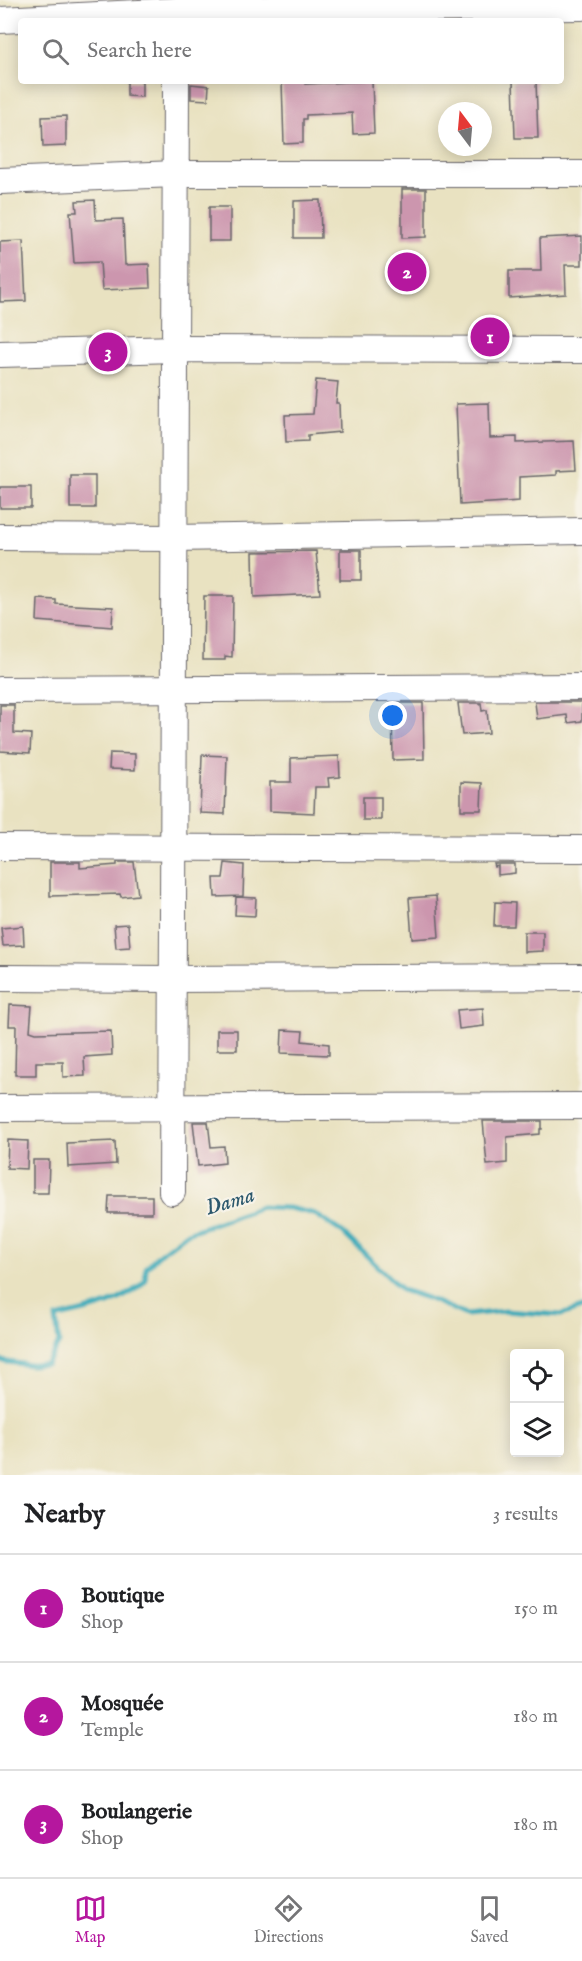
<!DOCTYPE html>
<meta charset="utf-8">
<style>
:root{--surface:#fff;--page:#f6f6f6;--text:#202124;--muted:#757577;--line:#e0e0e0;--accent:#b5179e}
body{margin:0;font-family:"IM FELL English",serif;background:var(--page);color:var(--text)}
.controls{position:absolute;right:18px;bottom:18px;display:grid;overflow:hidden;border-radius:6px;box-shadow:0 3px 15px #0003}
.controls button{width:54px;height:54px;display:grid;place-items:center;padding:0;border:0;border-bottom:2px solid var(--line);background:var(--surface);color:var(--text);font:30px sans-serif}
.compass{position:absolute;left:438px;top:102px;width:54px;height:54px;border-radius:50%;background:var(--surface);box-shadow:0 3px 15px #0003;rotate:344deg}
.you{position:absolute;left:393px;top:716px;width:21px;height:21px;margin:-15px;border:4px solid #fff;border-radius:50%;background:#1a73e8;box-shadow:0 0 0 9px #1a73e833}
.badge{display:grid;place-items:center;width:39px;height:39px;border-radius:50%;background:var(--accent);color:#fff;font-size:20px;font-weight:700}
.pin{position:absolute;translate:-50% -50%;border:3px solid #fff;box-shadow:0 2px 6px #0006}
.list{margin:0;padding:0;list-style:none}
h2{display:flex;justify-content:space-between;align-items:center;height:78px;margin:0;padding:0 24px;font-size:26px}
h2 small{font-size:20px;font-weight:400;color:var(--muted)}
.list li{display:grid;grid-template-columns:39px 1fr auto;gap:18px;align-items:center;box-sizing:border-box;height:108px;padding:0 24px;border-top:2px solid var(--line)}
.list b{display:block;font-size:22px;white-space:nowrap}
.list p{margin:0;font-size:20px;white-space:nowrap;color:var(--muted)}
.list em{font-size:20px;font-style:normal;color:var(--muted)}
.icon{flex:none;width:33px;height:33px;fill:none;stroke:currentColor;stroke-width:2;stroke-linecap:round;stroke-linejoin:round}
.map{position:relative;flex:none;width:582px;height:1475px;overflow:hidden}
.search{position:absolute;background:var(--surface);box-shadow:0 3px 15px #0003;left:18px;right:18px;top:18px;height:66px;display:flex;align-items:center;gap:15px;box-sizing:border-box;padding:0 21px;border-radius:6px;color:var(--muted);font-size:22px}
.sheet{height:402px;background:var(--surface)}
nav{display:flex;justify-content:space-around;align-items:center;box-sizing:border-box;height:84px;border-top:2px solid var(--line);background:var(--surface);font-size:16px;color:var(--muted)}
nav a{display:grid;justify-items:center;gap:3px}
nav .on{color:var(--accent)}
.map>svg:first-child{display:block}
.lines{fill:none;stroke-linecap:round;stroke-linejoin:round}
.stream{stroke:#3baab9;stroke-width:5}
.building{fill:#cc96ae}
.minor-casing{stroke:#68656a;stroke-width:28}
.minor{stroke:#fff;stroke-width:26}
.labels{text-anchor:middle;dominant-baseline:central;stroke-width:4.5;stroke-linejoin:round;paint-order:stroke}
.water-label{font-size:22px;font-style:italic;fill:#2c586d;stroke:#f7f3e8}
</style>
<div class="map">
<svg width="582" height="1475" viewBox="0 0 582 1475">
<rect width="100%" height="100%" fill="#f7f3e8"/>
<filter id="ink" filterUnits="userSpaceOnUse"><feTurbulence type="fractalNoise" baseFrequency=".0167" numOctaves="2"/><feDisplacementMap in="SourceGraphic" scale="12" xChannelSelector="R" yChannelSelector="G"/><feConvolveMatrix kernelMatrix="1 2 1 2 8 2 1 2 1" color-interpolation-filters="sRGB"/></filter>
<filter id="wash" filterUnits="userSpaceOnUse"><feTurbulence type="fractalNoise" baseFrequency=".008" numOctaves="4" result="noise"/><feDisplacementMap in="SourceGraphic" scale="24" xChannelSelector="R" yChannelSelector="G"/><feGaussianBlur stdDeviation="1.35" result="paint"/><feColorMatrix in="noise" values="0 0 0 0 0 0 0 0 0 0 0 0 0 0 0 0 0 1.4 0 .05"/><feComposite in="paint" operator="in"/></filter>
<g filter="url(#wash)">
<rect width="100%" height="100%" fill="#e9e2c1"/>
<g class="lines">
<!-- stream -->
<path class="stream" d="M0 1361 30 1365 47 1364 59 1343 56 1318C88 1310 121 1305 145 1281L146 1268 157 1256 187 1233 261 1207 289 1208 315 1214 343 1233 402 1290 427 1298 466 1315 505 1311 561 1315 582 1308"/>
</g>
<g id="blocks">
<!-- building -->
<g class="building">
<path d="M127 81H142V97L127 96Z"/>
<path d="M305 81V84L372 81 374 133 353 134 352 113 306 115V119H303V143L284 144 282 82Z"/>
<path d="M513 81H536L538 138H515Z"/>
<path d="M191 84 209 86 208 100 191 99Z"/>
<path d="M66 116V146L43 147 42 117Z"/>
<path d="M402 189H426V237L402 238Z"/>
<path d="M95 200 96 220 123 219 125 265 149 264 150 288 102 290 100 262 74 263 70 212H77L76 201Z"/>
<path d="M320 200 321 238H294V201Z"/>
<rect x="209" y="207" width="21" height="34"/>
<path d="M582 236V265H565L566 294 509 298V271H541L540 238Z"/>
<path d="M23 241 26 301 0 302V242Z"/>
<path d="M316 380 338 382 336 403H339L340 432 308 435V441L286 442 285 415 313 414Z"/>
<path d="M489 403 490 438 517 437V443L574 441 576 470 556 471V475L519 477V501L460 505 456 404Z"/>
<rect x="70" y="475" width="25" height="33"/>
<rect x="0" y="487" width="31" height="21"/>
<rect x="340" y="550" width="21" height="30"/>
<path d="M316 551 320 594 254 597 253 552Z"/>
<path d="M204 596H233L232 657 225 656V660H203Z"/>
<path d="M38 599 56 600V604L113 607 112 627 37 621Z"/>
<path d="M535 702H582V721L568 723 567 715 537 719Z"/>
<path d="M392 703H423L424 759 393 760Z"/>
<path d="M458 703H481L482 711 487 710 489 733 462 735Z"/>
<path d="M0 705H14V733L31 734 30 753 0 751Z"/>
<path d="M110 753 135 754V770L109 769Z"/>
<path d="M202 755 227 756 225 814 200 813Z"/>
<path d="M339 756 340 777 328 778 329 787H315L314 813 270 811V782H291V758Z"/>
<path d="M461 782 482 783 481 810H461Z"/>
<rect x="363" y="797" width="18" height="23"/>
<path d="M50 862H80V868L117 865V862H134L138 895 121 897 120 894 50 896Z"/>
<path d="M225 863 244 865 243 896 215 897 214 878H223Z"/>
<path d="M494 864H515V873L498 875V866L495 867Z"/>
<path d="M436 896 439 937 412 939 409 898Z"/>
<path d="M236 897 256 898 255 916 235 915Z"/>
<path d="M495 902 515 903 514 926H494Z"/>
<path d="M128 924 130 947 116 948 114 925Z"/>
<path d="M23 926 24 945 3 946 1 928Z"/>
<path d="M524 932H543V951L524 952Z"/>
<path d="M10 1005 32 1006 30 1031 36 1033 111 1031 112 1055 84 1057 85 1076 63 1077V1062H36V1075H15L16 1026H9Z"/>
<path d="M483 1008 484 1026 459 1029 457 1010Z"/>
<rect x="217" y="1030" width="20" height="20"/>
<path d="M282 1030 303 1031 302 1041 329 1044V1055L281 1053Z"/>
<path d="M483 1121H542V1129H540V1134L507 1137V1163L487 1165Z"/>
<path d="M193 1122H208L211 1147 224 1146 225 1163 198 1166Z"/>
<path d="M8 1140 28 1141 27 1169 7 1168Z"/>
<path d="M115 1141 116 1164 68 1167 67 1143Z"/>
<path d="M33 1160H49L48 1193H33Z"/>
<path d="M109 1196H152V1213H108Z"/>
</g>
</g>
</g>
<g filter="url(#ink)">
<use href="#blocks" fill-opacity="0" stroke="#68656a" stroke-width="1.5"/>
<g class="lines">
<!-- minor casing -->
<g class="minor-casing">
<g id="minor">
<path d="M0 20 177 11 582 7"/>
<path d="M0 181 176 174H582"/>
<path d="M0 354 175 349 582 350"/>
<path d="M0 537 174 538 582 531"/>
<path d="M0 690 582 687"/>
<path d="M0 847 582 849"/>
<path d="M0 978 173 979 582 977"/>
<path d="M0 1108 582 1106"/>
<path d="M172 1192 176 81"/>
</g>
</g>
<!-- minor -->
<use href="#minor" class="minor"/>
</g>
</g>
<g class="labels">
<!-- water labels -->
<g class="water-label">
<text transform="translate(230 1202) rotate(-17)">Dama</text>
</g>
</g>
</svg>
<div class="controls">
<button><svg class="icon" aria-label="locate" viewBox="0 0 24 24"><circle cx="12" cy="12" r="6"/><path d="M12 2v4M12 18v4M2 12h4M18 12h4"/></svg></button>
<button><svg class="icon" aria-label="layers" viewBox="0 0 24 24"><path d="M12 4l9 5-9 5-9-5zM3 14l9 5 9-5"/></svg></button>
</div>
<svg class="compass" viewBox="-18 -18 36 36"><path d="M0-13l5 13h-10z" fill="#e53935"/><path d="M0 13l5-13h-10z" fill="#757577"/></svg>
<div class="you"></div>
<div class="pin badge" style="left:490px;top:337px">1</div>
<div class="pin badge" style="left:407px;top:272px">2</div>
<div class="pin badge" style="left:108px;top:352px">3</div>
<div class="search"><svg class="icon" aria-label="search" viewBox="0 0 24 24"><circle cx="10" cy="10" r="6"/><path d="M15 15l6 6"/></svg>Search here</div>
</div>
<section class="sheet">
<h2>Nearby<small>3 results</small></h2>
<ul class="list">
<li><span class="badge">1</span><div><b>Boutique</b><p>Shop</p></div><em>150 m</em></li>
<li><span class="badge">2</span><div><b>Mosquée</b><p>Temple</p></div><em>180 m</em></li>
<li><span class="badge">3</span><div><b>Boulangerie</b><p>Shop</p></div><em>180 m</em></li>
</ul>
</section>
<nav>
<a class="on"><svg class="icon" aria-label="map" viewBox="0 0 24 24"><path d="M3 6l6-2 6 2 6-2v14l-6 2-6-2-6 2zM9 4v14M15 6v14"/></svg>Map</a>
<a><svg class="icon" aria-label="directions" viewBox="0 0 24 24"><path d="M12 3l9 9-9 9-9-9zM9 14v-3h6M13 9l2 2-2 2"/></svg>Directions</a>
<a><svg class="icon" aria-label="saved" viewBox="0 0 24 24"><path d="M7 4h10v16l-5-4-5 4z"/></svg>Saved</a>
</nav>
